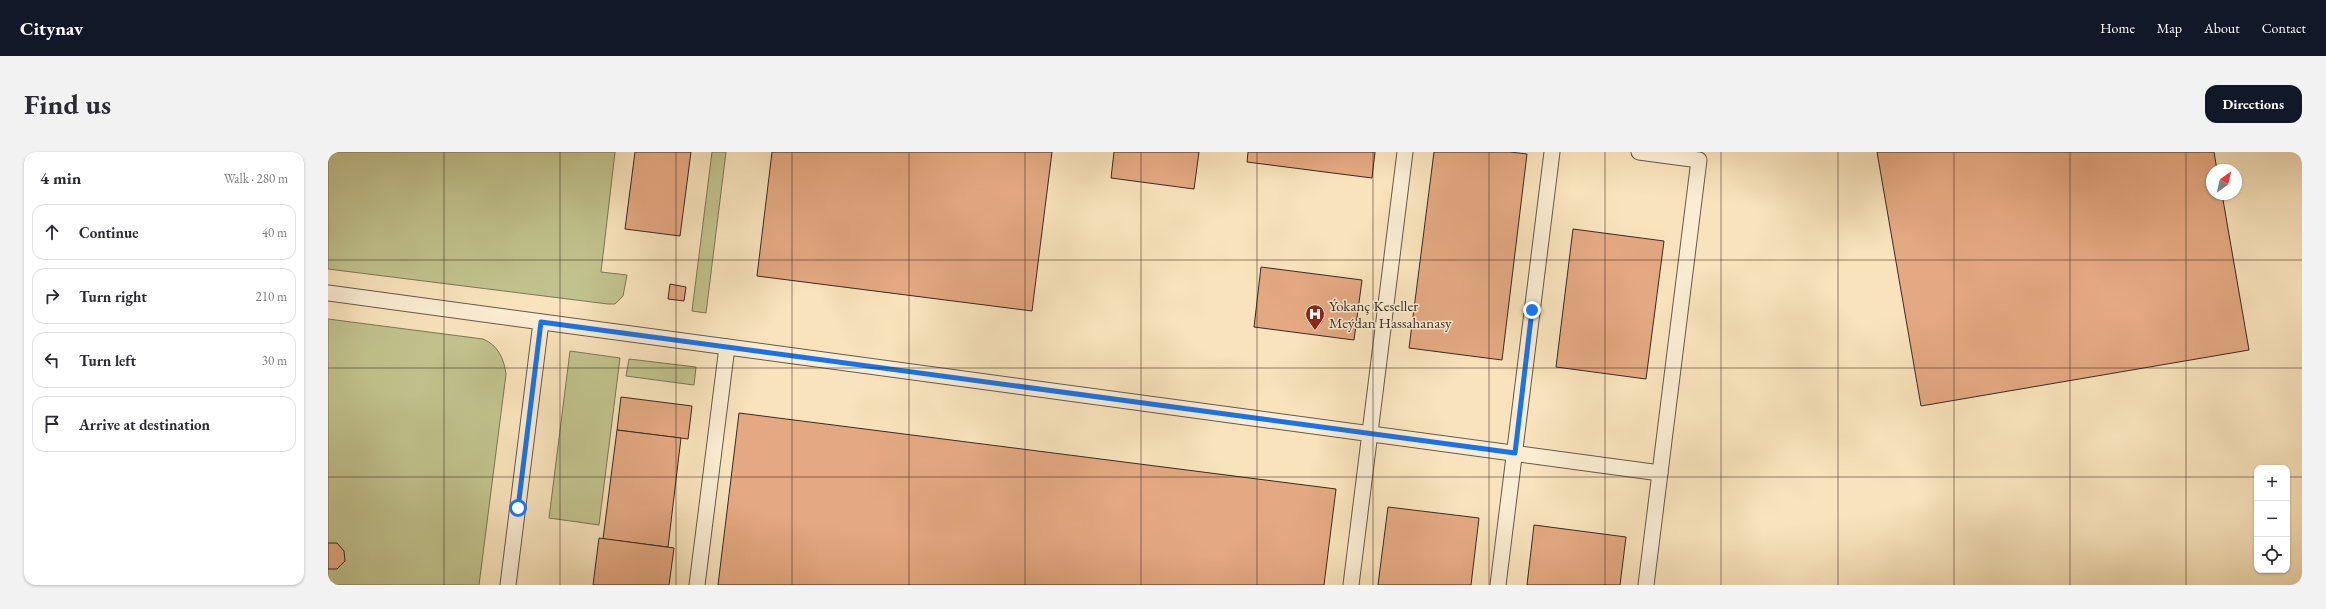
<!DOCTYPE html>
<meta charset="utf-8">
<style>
:root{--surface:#fff;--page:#f2f2f3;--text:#2b2b33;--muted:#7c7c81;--line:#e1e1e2;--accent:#111827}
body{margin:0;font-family:"EB Garamond",serif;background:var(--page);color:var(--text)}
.controls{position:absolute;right:12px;bottom:12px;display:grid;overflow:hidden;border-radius:8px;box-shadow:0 1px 3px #0004}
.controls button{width:36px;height:36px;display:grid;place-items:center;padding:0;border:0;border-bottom:1px solid var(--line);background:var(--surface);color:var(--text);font:20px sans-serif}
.compass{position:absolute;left:1878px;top:12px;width:36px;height:36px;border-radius:50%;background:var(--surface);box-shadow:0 1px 3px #0004;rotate:34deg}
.stop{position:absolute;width:12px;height:12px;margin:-9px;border:3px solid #1a73e8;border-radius:50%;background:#fff}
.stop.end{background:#1a73e8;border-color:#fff;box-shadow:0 1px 4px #0008}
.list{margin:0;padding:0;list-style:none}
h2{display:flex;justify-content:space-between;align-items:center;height:52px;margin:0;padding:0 16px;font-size:17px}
h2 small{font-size:13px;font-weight:400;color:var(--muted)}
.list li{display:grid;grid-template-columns:26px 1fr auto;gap:12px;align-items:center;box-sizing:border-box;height:56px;margin:0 8px 8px;padding:0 8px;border:1px solid var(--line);border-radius:12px}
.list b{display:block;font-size:15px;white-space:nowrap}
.list em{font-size:13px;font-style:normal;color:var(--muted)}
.icon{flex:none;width:22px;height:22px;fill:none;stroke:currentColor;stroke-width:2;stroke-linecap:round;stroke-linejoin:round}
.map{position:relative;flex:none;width:1974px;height:433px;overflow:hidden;border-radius:12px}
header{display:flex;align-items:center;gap:24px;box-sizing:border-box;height:56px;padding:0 20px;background:var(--accent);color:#fff}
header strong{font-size:19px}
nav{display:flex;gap:22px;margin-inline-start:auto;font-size:14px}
.intro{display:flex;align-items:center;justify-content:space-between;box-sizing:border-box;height:96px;padding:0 24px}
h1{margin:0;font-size:28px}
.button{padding:10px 18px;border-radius:12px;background:var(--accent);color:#fff;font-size:14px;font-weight:700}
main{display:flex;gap:24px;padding:0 24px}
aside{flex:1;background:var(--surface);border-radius:12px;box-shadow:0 1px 3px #0004}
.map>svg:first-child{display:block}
.green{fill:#c1c38e;stroke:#7c7658}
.building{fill:#e4a982;stroke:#372923}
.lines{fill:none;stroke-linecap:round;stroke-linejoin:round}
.lane-casing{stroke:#675849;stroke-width:17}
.lane{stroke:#faedd3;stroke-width:15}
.route{stroke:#1a73e8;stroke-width:5}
.grid{fill:none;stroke:#372923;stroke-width:1;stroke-opacity:0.55}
.labels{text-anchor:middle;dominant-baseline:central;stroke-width:3;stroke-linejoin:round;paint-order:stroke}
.poi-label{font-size:15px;fill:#372923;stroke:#faedd3;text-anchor:start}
</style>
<header>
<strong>Citynav</strong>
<nav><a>Home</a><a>Map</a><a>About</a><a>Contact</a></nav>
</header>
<div class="intro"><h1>Find us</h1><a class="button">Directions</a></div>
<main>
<aside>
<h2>4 min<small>Walk · 280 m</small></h2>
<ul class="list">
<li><svg class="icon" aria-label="ahead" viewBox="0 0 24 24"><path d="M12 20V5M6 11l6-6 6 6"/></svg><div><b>Continue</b></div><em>40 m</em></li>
<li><svg class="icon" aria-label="right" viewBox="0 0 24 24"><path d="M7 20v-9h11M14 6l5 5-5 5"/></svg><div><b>Turn right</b></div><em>210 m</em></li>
<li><svg class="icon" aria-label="left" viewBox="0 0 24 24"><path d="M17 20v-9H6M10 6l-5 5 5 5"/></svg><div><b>Turn left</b></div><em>30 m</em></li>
<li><svg class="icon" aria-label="arrive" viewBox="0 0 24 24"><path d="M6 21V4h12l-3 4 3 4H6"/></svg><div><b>Arrive at destination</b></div></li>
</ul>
</aside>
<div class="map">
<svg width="1974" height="433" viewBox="0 0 1974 433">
<rect width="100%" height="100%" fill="#f8e3bc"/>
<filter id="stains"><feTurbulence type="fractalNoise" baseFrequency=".005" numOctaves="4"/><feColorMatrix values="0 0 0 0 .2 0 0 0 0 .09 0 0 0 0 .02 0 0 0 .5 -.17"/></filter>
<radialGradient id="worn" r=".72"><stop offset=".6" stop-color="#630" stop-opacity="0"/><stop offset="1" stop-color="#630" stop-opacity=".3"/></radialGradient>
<!-- green -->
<g class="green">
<path d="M0 0H287L273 120 299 123 295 144 287 152H280L0 117Z"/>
<path d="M384 0H398L378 161 364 159Z"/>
<path d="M0 167 155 187C170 193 176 207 178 222L151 433H0Z"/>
<path d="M242 199 292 206 271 373 221 366Z"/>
<path d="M301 207 368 215 366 233 298 224Z"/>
</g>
<!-- building -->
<g class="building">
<path d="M307 0H363L352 84 297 77Z"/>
<path d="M444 0H724L704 159 429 124Z"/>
<path d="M786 0H871L866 37 783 26Z"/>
<path d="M920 0H1047L1044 26 919 10Z"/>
<path d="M1106 0H1182L1199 2 1174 208 1081 196Z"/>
<path d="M1549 0H1886L1889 18H1884V42H1894L1921 198 1593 254Z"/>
<path d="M1245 77 1336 89 1318 227 1228 215Z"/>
<path d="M933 115 1034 128 1026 188 926 175Z"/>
<path d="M342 132 358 135 356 149 340 147Z"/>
<path d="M293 245 364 254 360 287 289 278Z"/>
<path d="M411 261 1008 337 996 433H390Z"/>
<path d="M289 278 353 286 340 395 275 387Z"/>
<path d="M1060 355 1151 366 1143 433H1050Z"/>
<path d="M1206 373 1298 385 1292 433H1199Z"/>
<path d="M271 386 346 396 341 433H265Z"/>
<path d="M0 391H9L16 399 17 409 9 417H0Z"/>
</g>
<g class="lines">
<!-- lane casing -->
<g class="lane-casing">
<g id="lane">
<path d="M1311 0 1371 8 1318 433"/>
<path d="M0 141 1332 321"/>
<path d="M180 433 213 170"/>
<path d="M369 433 399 195"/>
<path d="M1023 433 1077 0"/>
<path d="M1170 433 1224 0"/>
</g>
</g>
<!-- lane -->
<use href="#lane" class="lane"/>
</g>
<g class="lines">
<!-- route -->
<path class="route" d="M190 356 213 170 1187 301 1204 158"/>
</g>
<!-- grid -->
<path class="grid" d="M116 0V433M232 0V433M348 0V433M464 0V433M581 0V433M697 0V433M813 0V433M929 0V433M1045 0V433M1161 0V433M1277 0V433M1393 0V433M1510 0V433M1626 0V433M1742 0V433M1858 0V433M0 108H1974M0 216H1974M0 325H1929M1959 325H1974"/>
<!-- icons -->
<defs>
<g id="hospital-pin" transform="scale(1)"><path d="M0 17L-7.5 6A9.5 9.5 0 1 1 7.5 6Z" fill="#8f2418" stroke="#faedd3"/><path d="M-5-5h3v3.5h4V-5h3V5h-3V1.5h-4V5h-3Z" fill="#fff"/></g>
</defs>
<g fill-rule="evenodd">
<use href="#hospital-pin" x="987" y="162"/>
</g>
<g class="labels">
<!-- poi labels -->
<g class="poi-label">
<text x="1001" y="153">Ýokanç Keseller<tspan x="1001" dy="17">Meýdan Hassahanasy</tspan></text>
</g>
</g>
<rect width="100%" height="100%" filter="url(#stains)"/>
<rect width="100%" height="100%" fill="url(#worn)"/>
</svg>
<div class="controls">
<button>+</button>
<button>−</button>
<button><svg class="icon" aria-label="locate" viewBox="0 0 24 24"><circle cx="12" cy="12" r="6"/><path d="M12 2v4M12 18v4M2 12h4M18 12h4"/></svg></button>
</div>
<svg class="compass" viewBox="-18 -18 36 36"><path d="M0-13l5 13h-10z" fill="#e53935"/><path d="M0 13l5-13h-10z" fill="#7c7c81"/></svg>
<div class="stop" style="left:190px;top:356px"></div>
<div class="stop end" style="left:1204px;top:158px"></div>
</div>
</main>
